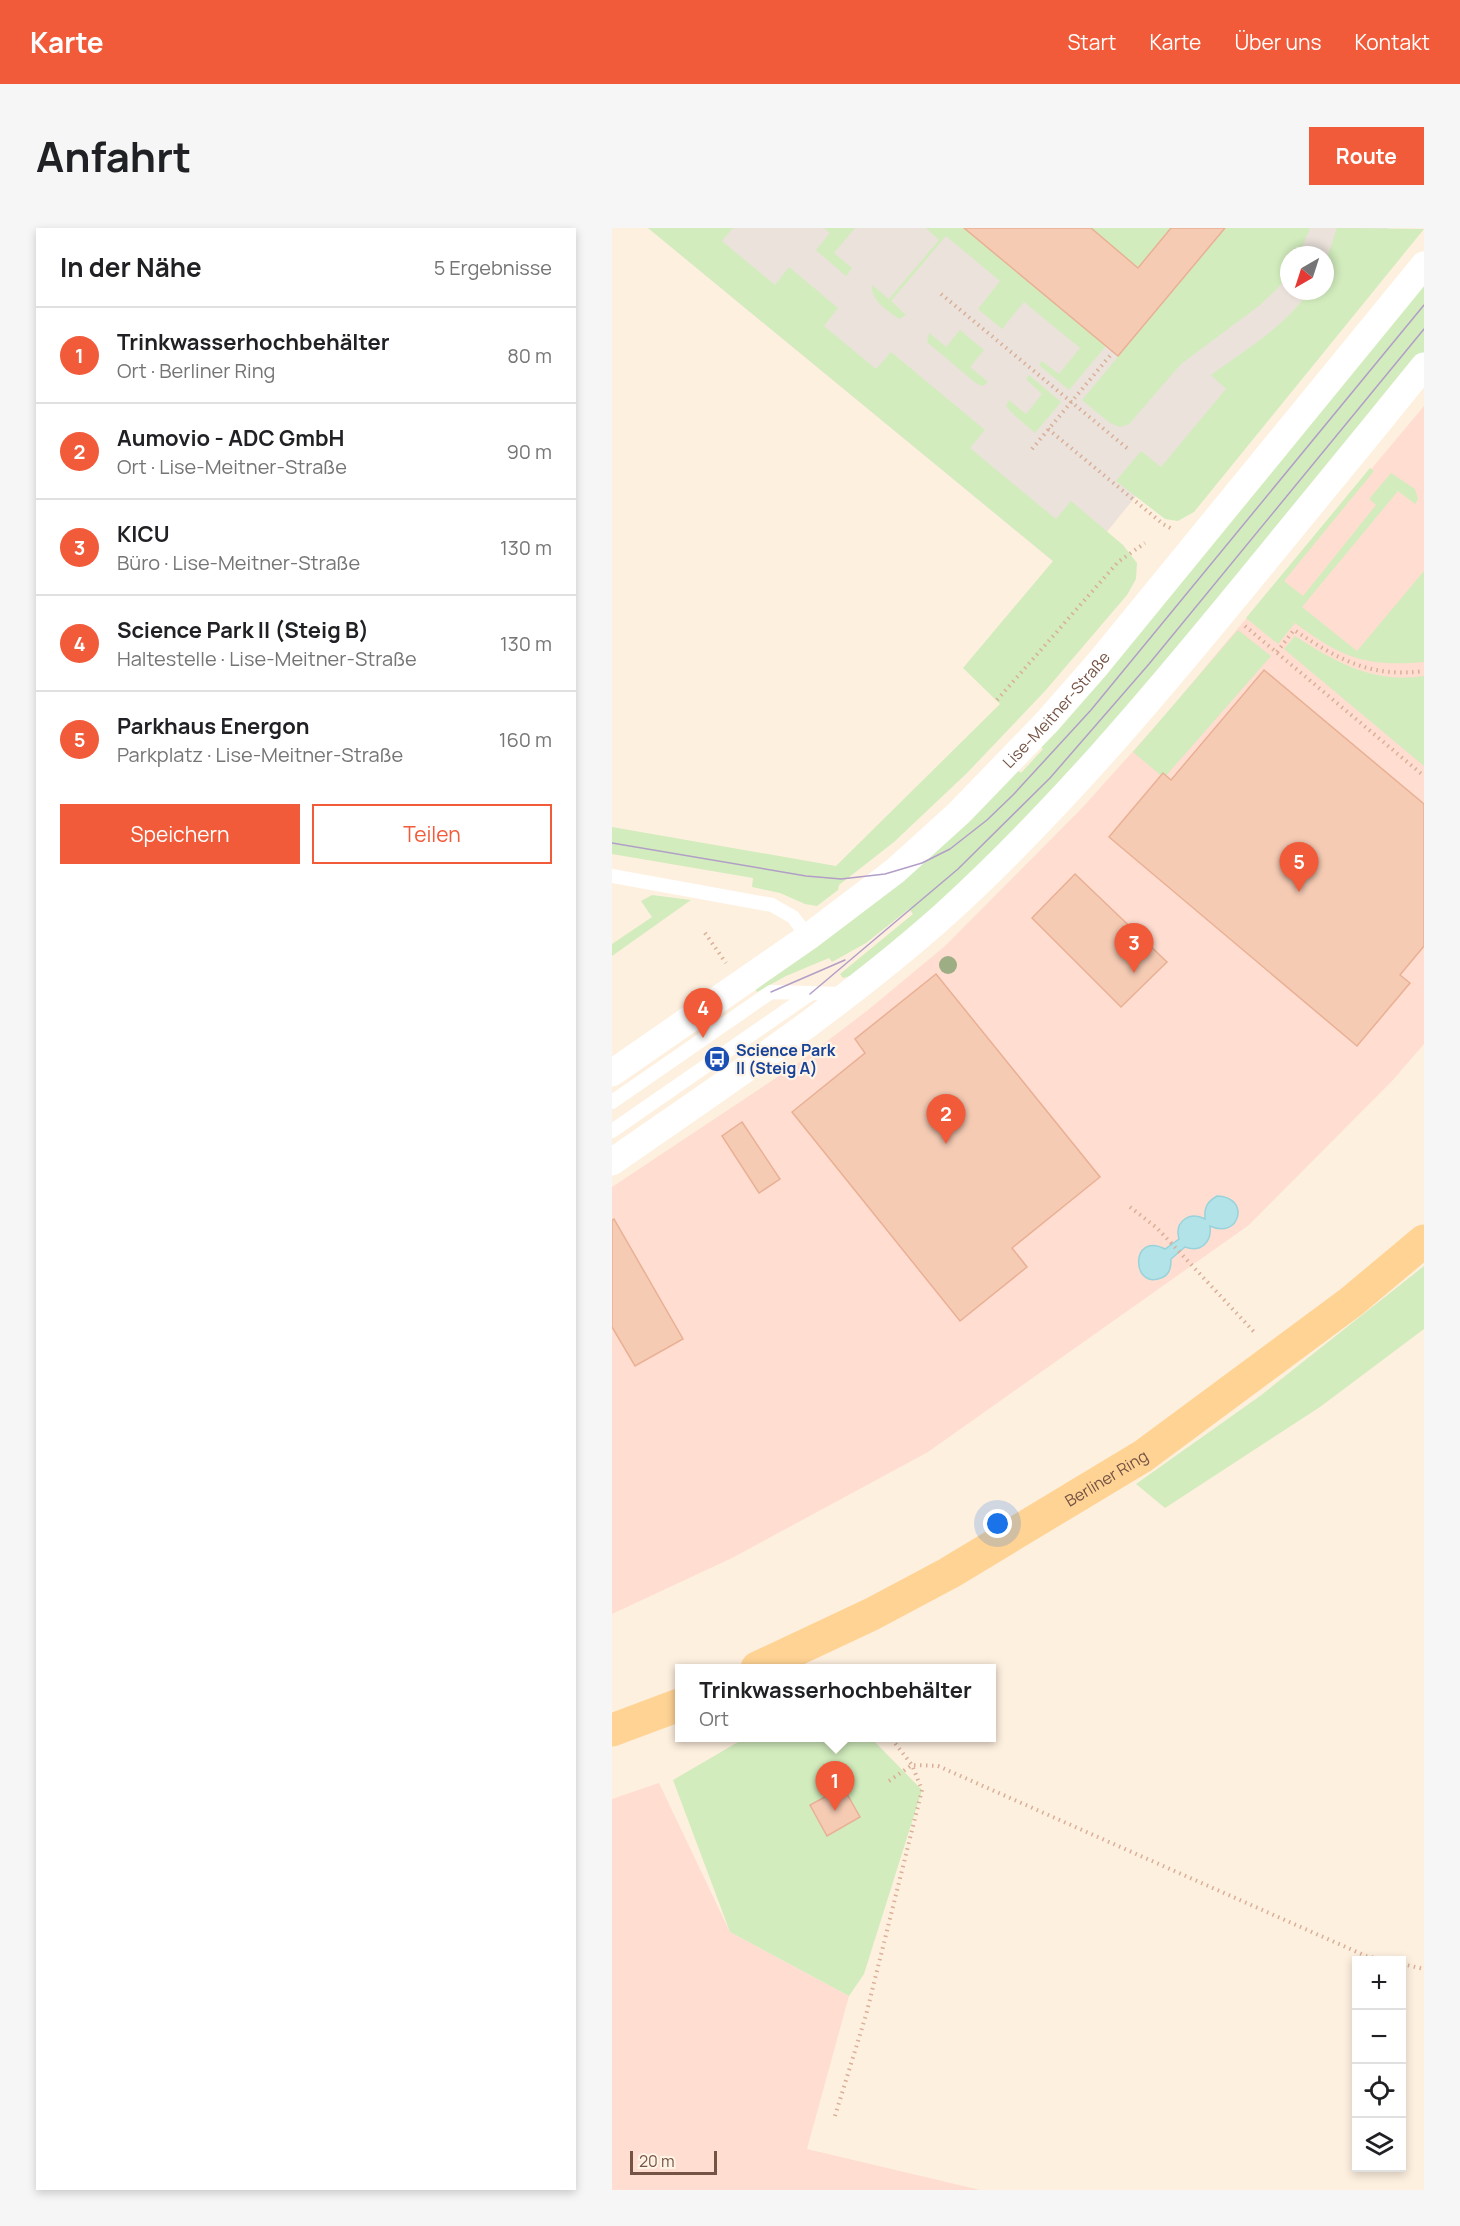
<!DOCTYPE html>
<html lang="de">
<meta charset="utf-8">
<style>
:root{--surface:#fff;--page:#f6f6f6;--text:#202124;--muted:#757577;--line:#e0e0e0;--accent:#f15b3a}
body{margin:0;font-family:Manrope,sans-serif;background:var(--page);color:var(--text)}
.controls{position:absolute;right:18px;bottom:18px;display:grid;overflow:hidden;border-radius:0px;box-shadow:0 3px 9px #0003}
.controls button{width:54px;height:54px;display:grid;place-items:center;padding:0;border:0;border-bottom:2px solid var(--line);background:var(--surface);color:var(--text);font:30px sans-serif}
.compass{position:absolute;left:668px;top:18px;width:54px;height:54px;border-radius:50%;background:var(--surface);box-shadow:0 3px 9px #0003;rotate:219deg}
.scale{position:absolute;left:18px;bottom:15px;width:87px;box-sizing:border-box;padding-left:6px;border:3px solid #755445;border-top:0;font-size:16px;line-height:21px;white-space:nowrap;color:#755445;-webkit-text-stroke:4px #fff4e6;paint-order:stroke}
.you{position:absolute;left:386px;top:1296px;width:21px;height:21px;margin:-15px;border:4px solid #fff;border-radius:50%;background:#1a73e8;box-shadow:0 0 0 9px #1a73e833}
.badge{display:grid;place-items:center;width:39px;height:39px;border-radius:50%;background:var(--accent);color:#fff;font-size:20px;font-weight:700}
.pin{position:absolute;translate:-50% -50px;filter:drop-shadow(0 2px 3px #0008)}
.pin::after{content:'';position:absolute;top:32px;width:21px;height:18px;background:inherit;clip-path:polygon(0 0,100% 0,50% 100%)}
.popup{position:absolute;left:63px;top:1436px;width:321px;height:78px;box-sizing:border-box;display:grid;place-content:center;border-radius:0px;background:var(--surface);filter:drop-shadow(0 2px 4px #0005);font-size:20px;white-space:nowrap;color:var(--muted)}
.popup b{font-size:22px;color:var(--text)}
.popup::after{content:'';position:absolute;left:50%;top:100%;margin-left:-12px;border:12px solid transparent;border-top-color:var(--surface)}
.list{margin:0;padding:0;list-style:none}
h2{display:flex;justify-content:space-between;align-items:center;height:78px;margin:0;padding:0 24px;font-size:26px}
h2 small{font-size:20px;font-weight:400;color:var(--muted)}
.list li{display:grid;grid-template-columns:39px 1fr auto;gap:18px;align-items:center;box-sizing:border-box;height:96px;padding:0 24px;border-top:2px solid var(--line)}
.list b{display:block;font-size:22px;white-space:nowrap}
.list p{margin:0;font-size:20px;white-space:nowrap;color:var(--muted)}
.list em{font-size:20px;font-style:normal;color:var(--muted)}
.actions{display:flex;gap:12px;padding:18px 24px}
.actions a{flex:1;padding:14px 0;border:2px solid var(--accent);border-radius:0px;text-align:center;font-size:21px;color:var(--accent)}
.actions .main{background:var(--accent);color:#fff}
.icon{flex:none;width:33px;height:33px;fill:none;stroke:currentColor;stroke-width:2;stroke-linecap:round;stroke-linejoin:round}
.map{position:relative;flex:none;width:812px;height:1962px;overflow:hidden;border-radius:0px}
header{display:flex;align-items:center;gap:36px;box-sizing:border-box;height:84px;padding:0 30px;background:var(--accent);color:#fff}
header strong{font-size:28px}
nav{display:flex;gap:33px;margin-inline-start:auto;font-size:21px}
.intro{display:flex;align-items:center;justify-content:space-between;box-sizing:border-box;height:144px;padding:0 36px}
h1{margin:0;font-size:42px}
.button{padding:15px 27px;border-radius:0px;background:var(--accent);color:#fff;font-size:21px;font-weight:700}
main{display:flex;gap:36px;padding:0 36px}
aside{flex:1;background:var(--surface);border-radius:0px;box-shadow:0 3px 9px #0003}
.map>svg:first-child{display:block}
.commercial{fill:#ffddd1}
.industrial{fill:#ebe2db;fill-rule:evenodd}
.green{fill:#d2ecbd}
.water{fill:#b2e3e8;stroke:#98d3db;stroke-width:1.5}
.building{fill:#f5cbb4;stroke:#e9b094;stroke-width:1.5}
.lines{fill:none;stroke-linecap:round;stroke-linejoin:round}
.path{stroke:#d9af98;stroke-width:4;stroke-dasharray:1.5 4.5;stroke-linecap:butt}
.lane{stroke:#fff;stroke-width:14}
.street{stroke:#fff;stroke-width:27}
.primary{stroke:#ffd394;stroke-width:33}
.tram{stroke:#b29ec7;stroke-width:1.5}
.tree{fill:#9dad84}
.labels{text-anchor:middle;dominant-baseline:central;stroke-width:4.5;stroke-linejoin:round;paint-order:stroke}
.street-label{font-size:16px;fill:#755445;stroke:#fff4e6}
.transit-label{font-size:16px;font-weight:bold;fill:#164399;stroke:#fff4e6;text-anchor:start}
</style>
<header>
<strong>Karte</strong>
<nav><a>Start</a><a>Karte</a><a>Über uns</a><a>Kontakt</a></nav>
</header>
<div class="intro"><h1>Anfahrt</h1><a class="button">Route</a></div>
<main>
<aside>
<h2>In der Nähe<small>5 Ergebnisse</small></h2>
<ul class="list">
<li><span class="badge">1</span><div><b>Trinkwasserhochbehälter</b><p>Ort · Berliner Ring</p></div><em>80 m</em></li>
<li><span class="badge">2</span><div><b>Aumovio - ADC GmbH</b><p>Ort · Lise-Meitner-Straße</p></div><em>90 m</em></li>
<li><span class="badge">3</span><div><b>KICU</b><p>Büro · Lise-Meitner-Straße</p></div><em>130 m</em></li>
<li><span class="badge">4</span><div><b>Science Park II (Steig B)</b><p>Haltestelle · Lise-Meitner-Straße</p></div><em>130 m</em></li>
<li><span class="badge">5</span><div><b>Parkhaus Energon</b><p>Parkplatz · Lise-Meitner-Straße</p></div><em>160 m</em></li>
</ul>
<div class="actions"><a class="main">Speichern</a><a>Teilen</a></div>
</aside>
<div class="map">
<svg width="812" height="1962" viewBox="0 0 812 1962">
<rect width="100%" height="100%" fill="#fef0df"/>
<!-- commercial -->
<g class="commercial">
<path d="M812 178V816L781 852 637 997 316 1224 120 1330 0 1386V959L185 836 256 782 333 718 470 580 550 491Z"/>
<path d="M47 1555 118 1704 237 1768 195 1921 368 1962H0V1571Z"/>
</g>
<!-- industrial -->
<path class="industrial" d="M36 0H777L524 268 459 348ZM677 27H713V63H677Z"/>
<!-- green -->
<g class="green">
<path d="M36 0H121L110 13 163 57 177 39 226 80 212 98 264 141 279 124 373 202 358 220 444 291 459 273 511 317 525 335 524 351 515 367 433 463 355 545 282 614 227 657 226 662 205 678 193 676 168 665 140 659 141 650 0 626V599L224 638 388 476 351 440 441 333Z"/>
<path d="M212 0H243L222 25 240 40 234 48 204 22 218 5Z"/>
<path d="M314 0H352L494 118 457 162 427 137 430 133 447 146 468 120 412 74 390 101 366 81 388 53 334 8 279 73 294 87 287 91C276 83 258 72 260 57L277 71 327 12Z"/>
<path d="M479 0H559L526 40Z"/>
<path d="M613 0H698L687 27H677V45L665 61 648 77 569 136 517 196 508 199 498 195 470 172Z"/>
<path d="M725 0 812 1 582 284 566 293 553 291 504 253 529 223 549 239 614 161 599 147C633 122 673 99 697 63H713V36Z"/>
<path d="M812 49V127L528 473 394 620 242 747 231 750 228 746 301 686 297 681 254 715 220 734 217 730 174 748 145 764 140 756 401 539 409 545 431 521 425 515Z"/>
<path d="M348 102 372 122 358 139 376 154 371 158 365 156 315 114 317 105 334 119Z"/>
<path d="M417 147 449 174 423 205 399 184 394 178 397 172 414 186 430 166 414 151Z"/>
<path d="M758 240 762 243 672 353 691 368 764 277 757 271 779 245 803 261 806 271 803 276 786 263 690 379 745 423 812 343V434C753 439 730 430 683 395L666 416 634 390Z"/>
<path d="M626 402 659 428 552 550 521 524Z"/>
<path d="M683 408C724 434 761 456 812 448V538L672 421Z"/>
<path d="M40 667 79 672 0 728V716L40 689 29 673Z"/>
<path d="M812 1038V1101L708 1179 553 1280 524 1256 648 1168Z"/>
<path d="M133 1510H259L310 1562 252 1746 237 1768 118 1704 61 1552Z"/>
</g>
<!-- water -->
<path class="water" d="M605 968C639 969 628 1012 598 998 600 1014 589 1025 573 1019L559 1031C559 1039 558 1047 549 1050 519 1062 518 1003 553 1021L567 1011C562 993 578 983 593 991 592 979 595 974 605 968Z"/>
<!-- building -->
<g class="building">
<path d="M352 0H479L526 40 559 0H613L506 128Z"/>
<path d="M652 442 812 576V718L788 747 798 755 745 818 497 609 551 545 559 552Z"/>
<path d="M463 646 555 734 509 779 420 690Z"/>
<path d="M324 746 488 949 400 1020 415 1039 348 1093 180 884 253 825 243 811Z"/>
<path d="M130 894 168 951 147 965 110 908Z"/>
<path d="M2 991 71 1111 23 1138 0 1099V992Z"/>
<path d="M231 1559 248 1589 215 1608 198 1577Z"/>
</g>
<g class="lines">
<!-- path -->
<g class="path">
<path d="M329 66 516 221"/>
<path d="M436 201 551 296 560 301"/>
<path d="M420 221 501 124"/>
<path d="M633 398 812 548"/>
<path d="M665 424 682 402C726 431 758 450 812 443"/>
<path d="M385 472 506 334 533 315"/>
<path d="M93 705 114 735"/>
<path d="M518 979 545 1000 644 1106"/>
<path d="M277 1553 300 1537 326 1538 754 1728 774 1732"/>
<path d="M790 1736 812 1741"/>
<path d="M223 1888 254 1787 310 1562 300 1537 279 1510"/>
</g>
<!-- lane -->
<g class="lane">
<path d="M0 648 160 677 181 689 196 709"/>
<path d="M0 874 159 764 231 766"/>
<path d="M0 903 198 766"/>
</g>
<!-- street -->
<g class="street">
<path id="s1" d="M0 845 196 709 283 643 347 585 435 494 485 437 812 37"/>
<path d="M0 934C113 855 229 779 332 687 443 586 539 472 634 356 693 284 753 211 812 138"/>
</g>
<!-- primary -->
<g class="primary">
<path id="s2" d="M145 1440 260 1386 337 1345 531 1228 739 1074 812 1013"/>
<path d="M0 1502 67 1477"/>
</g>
<!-- tram -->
<g class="tram">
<path d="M0 615 194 648 229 651 273 646 310 635 338 621 375 592 401 567 479 482 812 77"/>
<path d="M159 764 233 732"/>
<path d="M198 766 346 641 438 550 537 436 812 101"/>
</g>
</g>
<!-- trees -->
<circle class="tree" cx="336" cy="737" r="9"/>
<!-- icons -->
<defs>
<g id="bus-disc" transform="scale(1.35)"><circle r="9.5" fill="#1a4fb4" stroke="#fff4e6"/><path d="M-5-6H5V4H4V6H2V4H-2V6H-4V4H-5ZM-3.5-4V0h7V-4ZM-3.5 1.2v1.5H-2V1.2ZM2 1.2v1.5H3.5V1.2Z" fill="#fff"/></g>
</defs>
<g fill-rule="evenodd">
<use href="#bus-disc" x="105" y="831"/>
</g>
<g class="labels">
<!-- street labels -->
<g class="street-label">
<text stroke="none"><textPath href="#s1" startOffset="576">Lise-Meitner-Straße</textPath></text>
<text stroke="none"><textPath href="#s2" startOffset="398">Berliner Ring</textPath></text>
</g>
<!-- transit labels -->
<g class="transit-label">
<text x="124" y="822">Science Park<tspan x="124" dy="18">II (Steig A)</tspan></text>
</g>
</g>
</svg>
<div class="controls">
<button>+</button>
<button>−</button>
<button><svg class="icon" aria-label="locate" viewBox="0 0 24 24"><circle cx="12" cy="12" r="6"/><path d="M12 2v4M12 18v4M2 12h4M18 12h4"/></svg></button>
<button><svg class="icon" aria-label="layers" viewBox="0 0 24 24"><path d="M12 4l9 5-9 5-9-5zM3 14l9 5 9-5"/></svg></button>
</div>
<svg class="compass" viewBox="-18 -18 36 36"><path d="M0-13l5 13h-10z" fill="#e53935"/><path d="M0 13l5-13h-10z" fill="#757577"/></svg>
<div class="scale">20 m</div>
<div class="you"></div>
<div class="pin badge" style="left:223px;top:1583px">1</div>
<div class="popup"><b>Trinkwasserhochbehälter</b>Ort</div>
<div class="pin badge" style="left:334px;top:916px">2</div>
<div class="pin badge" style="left:522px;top:745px">3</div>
<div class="pin badge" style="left:91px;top:810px">4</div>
<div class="pin badge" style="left:687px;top:664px">5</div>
</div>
</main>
